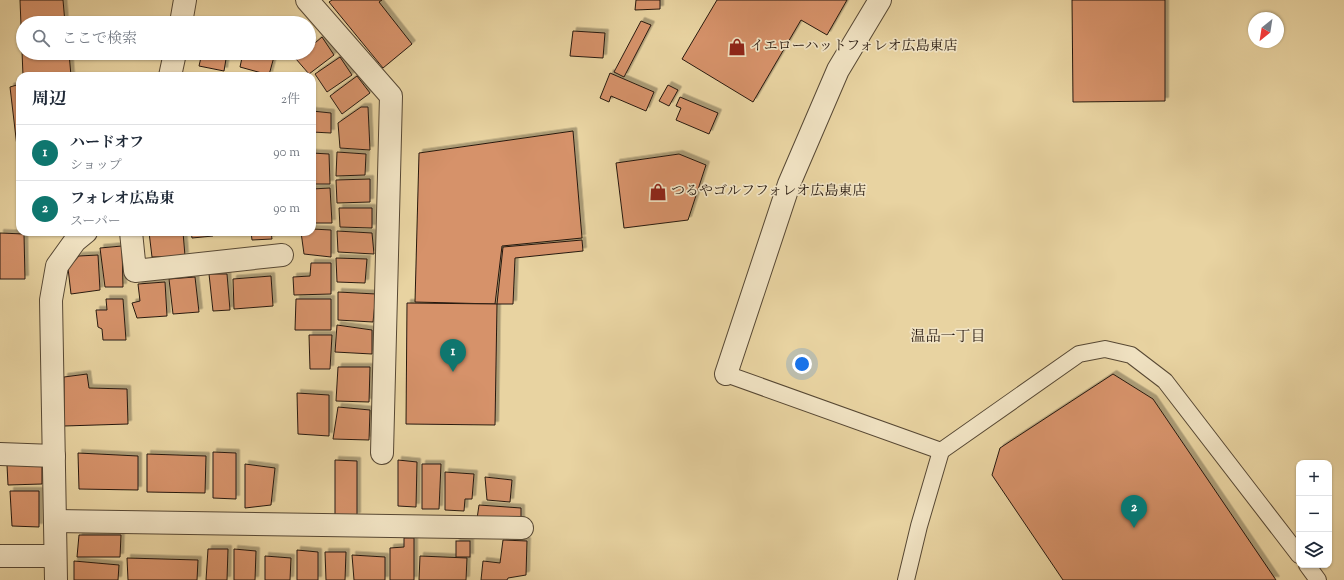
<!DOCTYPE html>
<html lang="ja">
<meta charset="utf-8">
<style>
:root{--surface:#fff;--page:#f6f6f7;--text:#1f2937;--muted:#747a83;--line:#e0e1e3;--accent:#0f766e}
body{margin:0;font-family:"Sorts Mill Goudy","Noto Serif JP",serif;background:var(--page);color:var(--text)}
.controls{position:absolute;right:12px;bottom:12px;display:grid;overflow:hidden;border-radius:8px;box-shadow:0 1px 3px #0004}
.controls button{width:36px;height:36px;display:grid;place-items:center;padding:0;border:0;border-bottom:1px solid var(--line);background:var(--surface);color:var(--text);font:20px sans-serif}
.compass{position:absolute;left:1248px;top:12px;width:36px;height:36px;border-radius:50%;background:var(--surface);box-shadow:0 1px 3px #0004;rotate:210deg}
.you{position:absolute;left:802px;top:364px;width:14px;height:14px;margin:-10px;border:3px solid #fff;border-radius:50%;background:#1a73e8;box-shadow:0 0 0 6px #1a73e833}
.badge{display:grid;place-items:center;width:26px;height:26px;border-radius:50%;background:var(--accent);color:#fff;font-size:13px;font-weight:700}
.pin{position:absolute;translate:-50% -33px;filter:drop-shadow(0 1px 2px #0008)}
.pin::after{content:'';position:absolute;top:21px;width:14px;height:12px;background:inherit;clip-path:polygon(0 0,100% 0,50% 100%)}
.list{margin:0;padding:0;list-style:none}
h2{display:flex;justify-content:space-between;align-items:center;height:52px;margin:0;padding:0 16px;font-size:17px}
h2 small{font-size:13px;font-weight:400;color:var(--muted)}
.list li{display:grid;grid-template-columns:26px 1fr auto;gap:12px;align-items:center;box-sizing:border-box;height:56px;padding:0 16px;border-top:1px solid var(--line)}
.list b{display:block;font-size:15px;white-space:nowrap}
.list p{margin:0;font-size:13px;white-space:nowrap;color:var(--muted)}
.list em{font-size:13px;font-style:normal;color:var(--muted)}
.icon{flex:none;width:22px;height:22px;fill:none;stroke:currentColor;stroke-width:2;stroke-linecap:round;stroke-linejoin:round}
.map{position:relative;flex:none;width:1344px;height:580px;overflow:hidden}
.search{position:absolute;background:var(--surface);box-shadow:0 1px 3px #0004;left:16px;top:16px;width:300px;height:44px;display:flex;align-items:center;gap:10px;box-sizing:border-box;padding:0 14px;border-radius:22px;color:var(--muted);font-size:15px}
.panel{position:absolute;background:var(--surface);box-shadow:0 1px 3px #0004;left:16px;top:72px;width:300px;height:164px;border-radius:12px}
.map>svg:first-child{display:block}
.building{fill:#d6926a;stroke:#27190f;filter:url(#shadow)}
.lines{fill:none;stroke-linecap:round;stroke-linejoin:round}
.service-casing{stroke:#574834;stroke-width:18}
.minor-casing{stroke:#574834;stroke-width:24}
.tertiary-casing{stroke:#574834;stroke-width:24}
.service{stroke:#f0e2c2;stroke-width:16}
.minor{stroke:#f0e2c2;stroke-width:22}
.tertiary{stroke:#f0e2c2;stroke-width:22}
.labels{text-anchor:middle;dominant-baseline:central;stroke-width:3.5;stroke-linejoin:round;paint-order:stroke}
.poi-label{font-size:14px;fill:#27190f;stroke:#f0e2c2;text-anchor:start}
.neighbourhood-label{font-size:15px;fill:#27190f;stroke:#f0e2c2}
</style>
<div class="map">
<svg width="1344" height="580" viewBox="0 0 1344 580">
<defs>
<filter id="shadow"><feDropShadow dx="3.5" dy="-3.5" stdDeviation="0" flood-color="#0004"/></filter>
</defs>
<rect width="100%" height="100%" fill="#e8d3a1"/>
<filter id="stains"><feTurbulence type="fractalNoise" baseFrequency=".005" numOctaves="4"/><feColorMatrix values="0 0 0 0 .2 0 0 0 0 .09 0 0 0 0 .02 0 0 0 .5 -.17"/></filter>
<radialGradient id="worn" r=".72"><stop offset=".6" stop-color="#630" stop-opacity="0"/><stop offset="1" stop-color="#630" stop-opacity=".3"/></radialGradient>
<!-- building -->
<g class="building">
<path d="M20 0H63L65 23H23V53H69L71 76H23Z"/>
<path d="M332 0H382L379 2 412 44 383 68 329 2Z"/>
<path d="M636 0H660V9L635 10Z"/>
<path d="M717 0H847L827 35 801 20 753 102 682 59Z"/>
<path d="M1072 0H1165V101L1073 102Z"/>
<path d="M641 21 651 25 624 77 614 72Z"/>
<path d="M573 31 605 33 603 58 570 56Z"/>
<path d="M322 37 334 55 309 74 296 59 303 53H309V48Z"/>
<path d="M202 53H227L224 71 199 66Z"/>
<path d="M243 53H275L269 75 240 67Z"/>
<path d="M340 57 352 75 327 92 315 74Z"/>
<path d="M610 73 654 92 646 111 611 96 609 102 600 98Z"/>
<path d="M357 76 370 93 342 114 330 96Z"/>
<path d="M20 84V172L10 87Z"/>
<path d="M668 85 678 90 669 106 659 101Z"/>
<path d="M680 97 718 113 709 134 676 120 681 108 676 106Z"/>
<path d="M361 107H368L370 150 340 148 338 123Z"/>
<path d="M312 111 331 113V133L312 132Z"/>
<path d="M573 131 582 238 502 246 495 304 415 302 419 153Z"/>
<path d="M337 152 366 154 365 175 336 176Z"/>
<path d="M312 153 329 154 330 184H312Z"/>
<path d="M679 154 706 165 688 220 624 228 616 163Z"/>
<path d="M370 179V202L337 203 336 180Z"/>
<path d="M330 188 332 223H312V189Z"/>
<path d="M339 208H372V228L340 227Z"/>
<path d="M312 229 331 230V257L304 254 301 232H312Z"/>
<path d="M337 231 372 233 374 254 338 252Z"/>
<path d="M149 232H183L185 256 152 257Z"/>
<path d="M191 232H213V236L192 238Z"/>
<path d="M221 232H246V234L221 235Z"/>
<path d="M251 232H271L272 239 252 240Z"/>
<path d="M0 233 24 234 25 279H0Z"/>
<path d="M582 240 583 251 515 258 513 304H497L503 247Z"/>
<path d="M122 246 123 287H105L100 248Z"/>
<path d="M98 255 100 290 71 294 68 268 79 256Z"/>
<path d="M336 258 367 259 365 283 337 282Z"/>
<path d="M311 263H331V294L294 295 293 277 310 276Z"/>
<path d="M209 274H227L230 310 213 311Z"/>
<path d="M271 276 273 306 234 309 233 279Z"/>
<path d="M195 277 199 312 173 314 169 279Z"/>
<path d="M165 282 167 316 137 318 132 303 140 301 138 284Z"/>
<path d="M338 292 376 294 373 322 338 320Z"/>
<path d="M106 299H123L126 340H103L102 329 98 327 96 310H107Z"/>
<path d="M296 299H331V330H295Z"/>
<path d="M407 303 497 304 495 425 406 424Z"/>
<path d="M337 325 372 330V354L335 352Z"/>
<path d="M309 335H332L330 369H310Z"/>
<path d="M338 367H370L369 402 336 401Z"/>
<path d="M87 374 89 388 127 389 128 424 64 426V377Z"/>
<path d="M1113 374 1153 399 1276 580H1063L992 475 1000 448Z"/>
<path d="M297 393 329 395V436L298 434Z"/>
<path d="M338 407 370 410 369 440 333 439Z"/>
<path d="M213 452 236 453V499L213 498Z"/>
<path d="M78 453 138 456V490L79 489Z"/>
<path d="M147 454 206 456 205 493 147 492Z"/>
<path d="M335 460 357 461V516L335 518Z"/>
<path d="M398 460 417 462 416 507 398 506Z"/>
<path d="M245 464 275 468 271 505 245 508Z"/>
<path d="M422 464H441L439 509H422Z"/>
<path d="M7 465 42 466V484L8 485Z"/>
<path d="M445 472 474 474 472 499H465L464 511 445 510Z"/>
<path d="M485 477 512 480 510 502 487 500Z"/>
<path d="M10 491H39V527L12 526Z"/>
<path d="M479 505 521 508V521L477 519Z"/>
<path d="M79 535H121L120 557H77Z"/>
<path d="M404 538H414V580H390V548L404 547Z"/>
<path d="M503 540 527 541 526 575 508 578 507 580H481L483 561 500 563Z"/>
<rect x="456" y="541" width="14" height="16"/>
<path d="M208 549H228L227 580H206Z"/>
<path d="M234 549 256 551 255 580H234Z"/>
<path d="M297 550 318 552V580H297Z"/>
<path d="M325 552H346L345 580H326Z"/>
<path d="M352 555 385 557V580H354Z"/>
<path d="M265 556 291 558 290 580H265Z"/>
<path d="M420 556 467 558 466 580H419Z"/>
<path d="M127 558 198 560 197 580H128Z"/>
<path d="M74 561 119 565 118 580H74Z"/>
</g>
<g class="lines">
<!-- service casing -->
<g class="service-casing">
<g id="service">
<path d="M726 374 941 451 1079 354 1105 349 1131 355 1165 381 1299 555"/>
<path d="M1307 565 1318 580"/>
<path d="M906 580 919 526 941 451"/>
</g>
</g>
<!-- minor casing -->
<g class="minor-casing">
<g id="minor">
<path d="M307 0 391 96 382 453"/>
<path d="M181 23 185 0"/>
<path d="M170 76 175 53"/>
<path d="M131 232 135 271 282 255"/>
<path d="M0 454 54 456"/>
<path d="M55 521 522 528"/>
<path d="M0 556H55"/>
<path d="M56 580 51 300 57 266 75 241 86 232"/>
</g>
</g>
<!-- tertiary casing -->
<g class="tertiary-casing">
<path id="tertiary" d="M726 374 789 184 838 70 880 0"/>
</g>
<!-- service -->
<use href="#service" class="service"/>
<!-- minor -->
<use href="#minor" class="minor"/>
<!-- tertiary -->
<use href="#tertiary" class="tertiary"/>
</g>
<!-- icons -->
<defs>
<g id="shop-bare" transform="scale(1.38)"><path d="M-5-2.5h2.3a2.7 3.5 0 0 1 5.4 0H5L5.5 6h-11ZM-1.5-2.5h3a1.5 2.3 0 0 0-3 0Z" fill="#8f2418" stroke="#f0e2c2" stroke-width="2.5" paint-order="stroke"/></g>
</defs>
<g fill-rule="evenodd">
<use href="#shop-bare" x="737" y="47"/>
<use href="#shop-bare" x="658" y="192"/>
</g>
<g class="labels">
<!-- poi labels -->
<g class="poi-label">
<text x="750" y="47">イエローハットフォレオ広島東店</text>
<text x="671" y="192">つるやゴルフフォレオ広島東店</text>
</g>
<!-- neighbourhood labels -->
<g class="neighbourhood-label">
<text x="948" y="337">温品一丁目</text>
</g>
</g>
<rect width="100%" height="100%" filter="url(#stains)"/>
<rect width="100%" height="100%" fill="url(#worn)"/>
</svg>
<div class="controls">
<button>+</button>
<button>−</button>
<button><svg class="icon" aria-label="layers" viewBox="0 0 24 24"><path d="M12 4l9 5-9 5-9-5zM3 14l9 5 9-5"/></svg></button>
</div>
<svg class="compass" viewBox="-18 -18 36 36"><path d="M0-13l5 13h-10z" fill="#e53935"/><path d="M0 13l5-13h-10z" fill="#747a83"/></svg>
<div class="you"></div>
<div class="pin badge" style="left:453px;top:372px">1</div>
<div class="pin badge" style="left:1134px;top:528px">2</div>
<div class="search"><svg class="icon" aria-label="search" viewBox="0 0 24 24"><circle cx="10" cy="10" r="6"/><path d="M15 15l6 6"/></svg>ここで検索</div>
<section class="panel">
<h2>周辺<small>2件</small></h2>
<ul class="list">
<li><span class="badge">1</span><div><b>ハードオフ</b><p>ショップ</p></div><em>90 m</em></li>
<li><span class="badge">2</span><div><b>フォレオ広島東</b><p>スーパー</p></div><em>90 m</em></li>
</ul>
</section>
</div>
